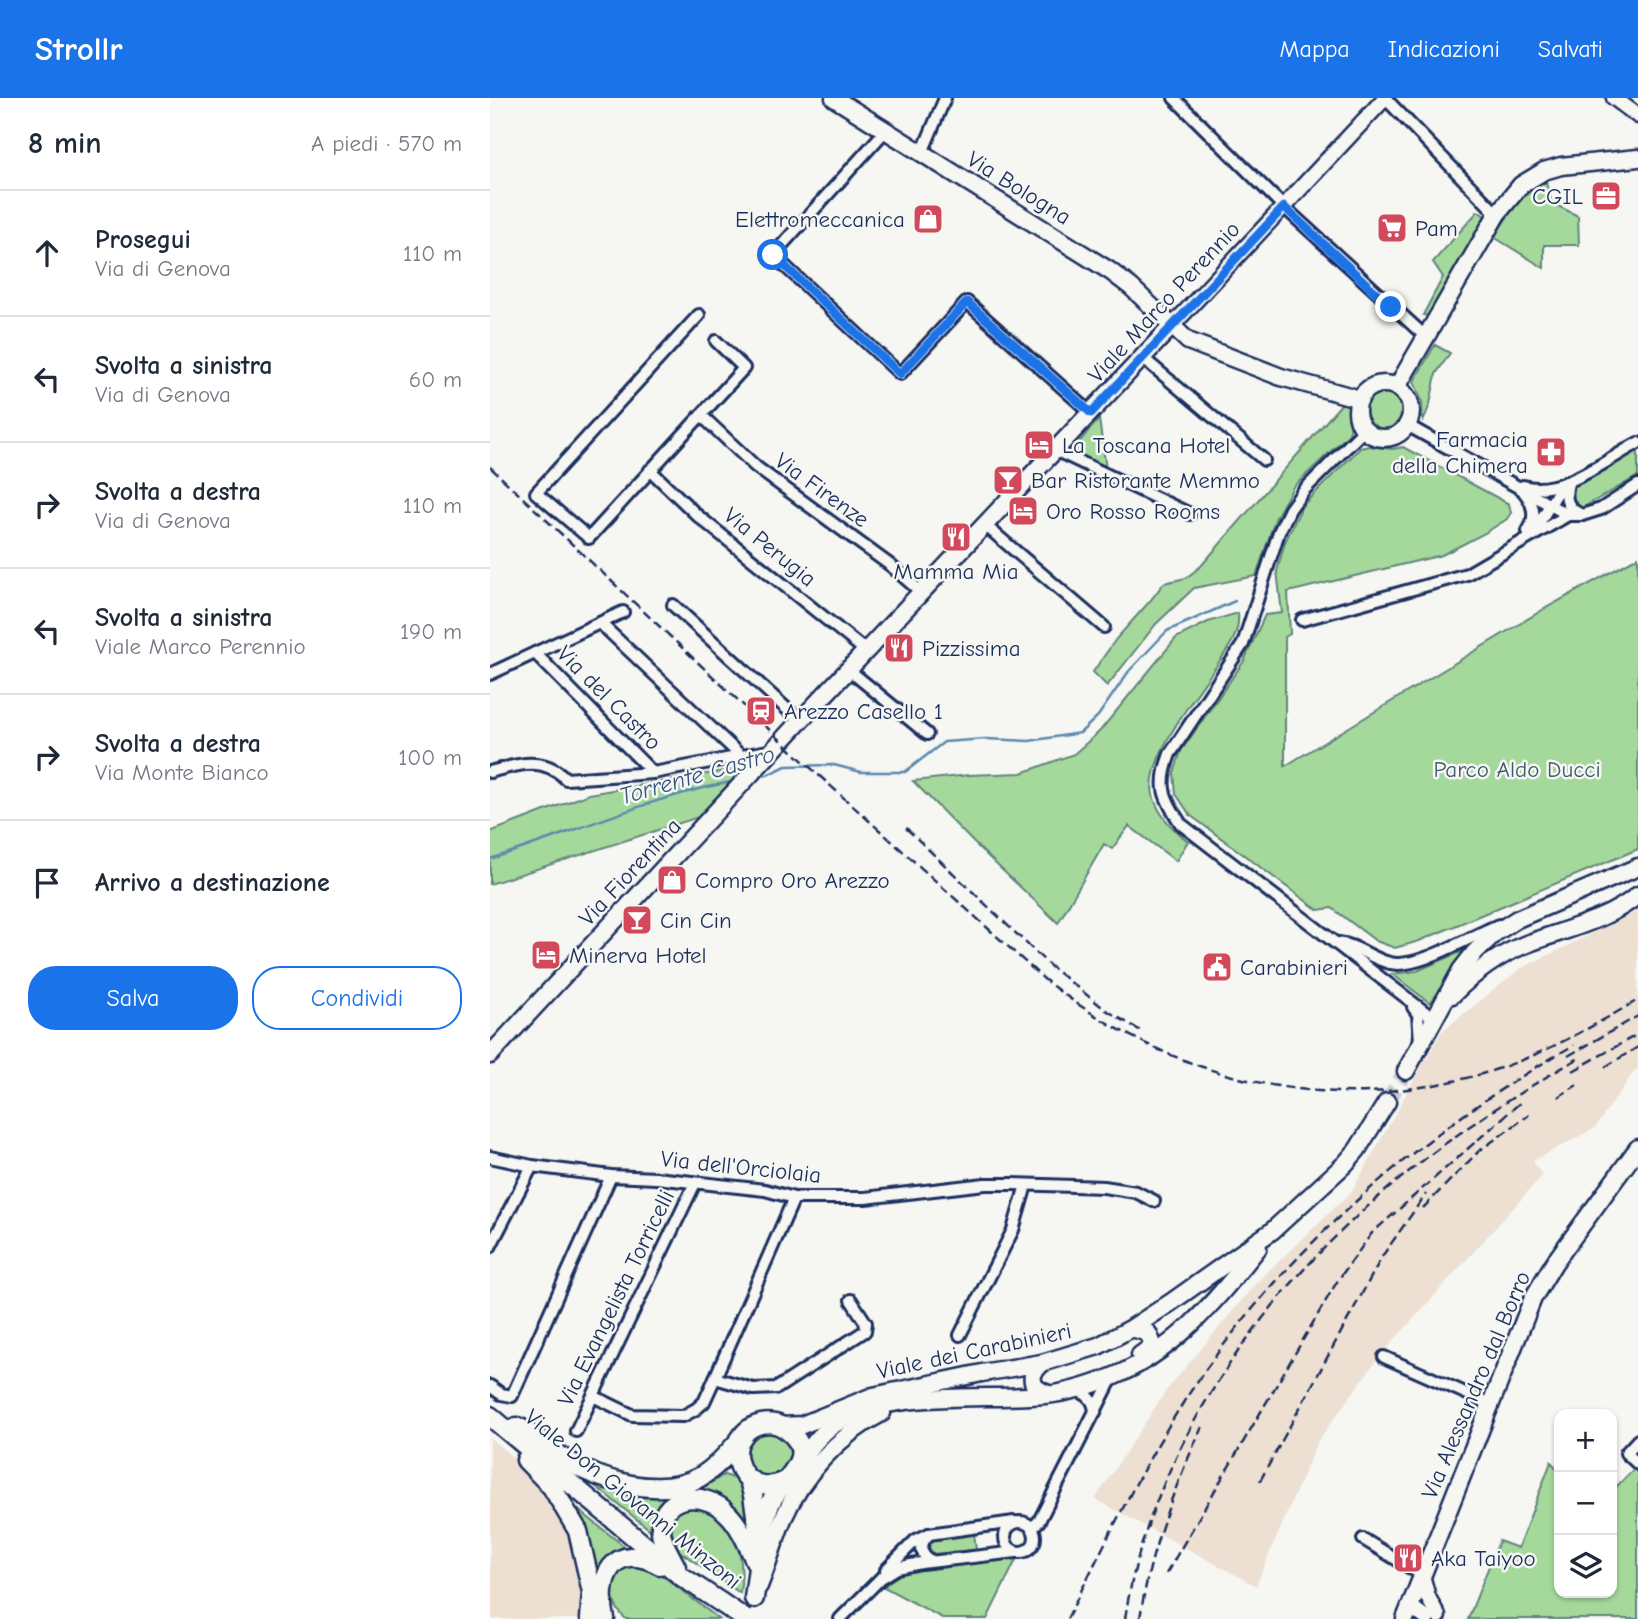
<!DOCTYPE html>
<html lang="it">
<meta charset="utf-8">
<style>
:root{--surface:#fff;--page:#f2f2f3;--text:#1f2937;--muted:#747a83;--line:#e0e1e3;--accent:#1a73e8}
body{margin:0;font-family:"Comic Neue",sans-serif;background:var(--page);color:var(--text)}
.controls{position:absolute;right:21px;bottom:21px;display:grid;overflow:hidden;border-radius:14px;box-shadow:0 2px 5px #0004}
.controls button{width:63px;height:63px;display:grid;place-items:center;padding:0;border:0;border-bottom:2px solid var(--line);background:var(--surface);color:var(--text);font:35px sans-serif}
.stop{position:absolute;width:21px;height:21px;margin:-16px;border:5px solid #1a73e8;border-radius:50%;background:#fff}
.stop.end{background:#1a73e8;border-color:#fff;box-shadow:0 2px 7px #0008}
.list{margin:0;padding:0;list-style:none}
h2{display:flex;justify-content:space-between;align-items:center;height:91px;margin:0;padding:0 28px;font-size:30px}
h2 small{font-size:23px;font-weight:400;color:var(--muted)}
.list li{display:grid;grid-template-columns:46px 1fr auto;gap:21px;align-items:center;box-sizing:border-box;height:126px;padding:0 28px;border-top:2px solid var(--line)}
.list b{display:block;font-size:26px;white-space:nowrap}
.list p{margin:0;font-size:23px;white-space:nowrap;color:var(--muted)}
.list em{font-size:23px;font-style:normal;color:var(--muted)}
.actions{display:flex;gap:14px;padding:21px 28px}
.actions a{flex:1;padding:16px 0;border:2px solid var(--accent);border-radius:28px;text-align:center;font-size:24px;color:var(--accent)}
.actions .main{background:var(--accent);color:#fff}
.icon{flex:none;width:38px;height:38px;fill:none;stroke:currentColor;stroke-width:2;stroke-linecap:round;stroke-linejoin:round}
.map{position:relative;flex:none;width:1148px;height:1521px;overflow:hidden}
header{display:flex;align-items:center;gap:42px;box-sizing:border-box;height:98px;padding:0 35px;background:var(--accent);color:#fff}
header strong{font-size:33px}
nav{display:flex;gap:38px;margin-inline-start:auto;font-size:24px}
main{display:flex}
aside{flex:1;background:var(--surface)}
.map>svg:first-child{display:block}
.built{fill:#ede0d2}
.green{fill:#a5d99b;stroke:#60847c;stroke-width:2}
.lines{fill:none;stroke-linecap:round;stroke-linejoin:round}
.stream{stroke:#5c88b0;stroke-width:2.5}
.secondary-tunnel{stroke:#caced4;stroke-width:16;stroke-dasharray:16 8;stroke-linecap:butt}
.minor-casing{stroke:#1b2f5e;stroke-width:16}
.tertiary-casing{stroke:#1b2f5e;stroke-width:19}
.secondary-casing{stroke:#1b2f5e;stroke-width:21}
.primary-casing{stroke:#1b2f5e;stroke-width:23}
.minor{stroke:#f6f6f2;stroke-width:10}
.tertiary{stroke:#f6f6f2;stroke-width:14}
.secondary{stroke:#f6f6f2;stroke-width:16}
.primary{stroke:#f6f6f2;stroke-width:18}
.rail{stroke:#1b2f5e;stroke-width:2.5;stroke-dasharray:10 5;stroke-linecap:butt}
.primary-bridge-casing{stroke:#1b2f5e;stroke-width:23;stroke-linecap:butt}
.primary-bridge{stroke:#f6f6f2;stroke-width:18}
.route{stroke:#1a73e8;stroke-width:9}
.labels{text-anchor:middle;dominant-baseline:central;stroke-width:5;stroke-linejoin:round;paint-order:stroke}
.street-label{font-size:23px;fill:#1b2f5e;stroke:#f6f6f2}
.poi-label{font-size:23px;fill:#1b2f5e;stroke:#f6f6f2;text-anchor:start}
.park-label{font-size:23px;fill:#3e5a6d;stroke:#f6f6f2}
.water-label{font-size:24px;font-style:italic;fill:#365480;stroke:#f6f6f2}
</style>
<header>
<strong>Strollr</strong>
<nav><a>Mappa</a><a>Indicazioni</a><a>Salvati</a></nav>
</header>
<main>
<aside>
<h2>8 min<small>A piedi · 570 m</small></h2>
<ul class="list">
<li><svg class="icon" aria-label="ahead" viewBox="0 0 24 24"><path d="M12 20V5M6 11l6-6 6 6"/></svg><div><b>Prosegui</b><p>Via di Genova</p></div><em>110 m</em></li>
<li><svg class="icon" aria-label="left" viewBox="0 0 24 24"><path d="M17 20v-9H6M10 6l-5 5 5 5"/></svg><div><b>Svolta a sinistra</b><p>Via di Genova</p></div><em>60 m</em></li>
<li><svg class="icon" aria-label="right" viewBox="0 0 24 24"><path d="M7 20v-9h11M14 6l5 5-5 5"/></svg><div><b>Svolta a destra</b><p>Via di Genova</p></div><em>110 m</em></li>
<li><svg class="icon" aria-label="left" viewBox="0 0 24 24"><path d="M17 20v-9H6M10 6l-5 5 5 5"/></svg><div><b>Svolta a sinistra</b><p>Viale Marco Perennio</p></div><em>190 m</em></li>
<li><svg class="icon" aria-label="right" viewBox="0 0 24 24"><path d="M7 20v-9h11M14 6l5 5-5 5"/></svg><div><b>Svolta a destra</b><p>Via Monte Bianco</p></div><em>100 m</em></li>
<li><svg class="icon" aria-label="arrive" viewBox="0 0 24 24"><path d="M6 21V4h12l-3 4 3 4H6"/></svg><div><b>Arrivo a destinazione</b></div></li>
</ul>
<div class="actions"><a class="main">Salva</a><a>Condividi</a></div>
</aside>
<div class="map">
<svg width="1148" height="1521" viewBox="0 0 1148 1521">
<rect width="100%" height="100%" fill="#f6f6f2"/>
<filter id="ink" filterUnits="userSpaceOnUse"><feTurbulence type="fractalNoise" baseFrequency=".0143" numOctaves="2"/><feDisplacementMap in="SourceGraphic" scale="14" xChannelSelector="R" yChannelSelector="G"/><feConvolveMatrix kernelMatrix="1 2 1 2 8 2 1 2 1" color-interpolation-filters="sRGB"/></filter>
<g filter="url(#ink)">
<!-- built -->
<g class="built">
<path d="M1148 813V972H1145L1105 1030 1043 1063 1052 1078 889 1259 827 1344 766 1488 605 1401 676 1293 766 1185 862 1093 951 934 1030 871Z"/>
<path d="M0 1340 39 1373 71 1420 82 1447 93 1509 90 1521H0Z"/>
</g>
<!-- green -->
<g class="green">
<path d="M1056 84 1062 105 1088 118 1089 147H1054V170L1004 139C1020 115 1030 96 1056 84Z"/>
<path d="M988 113 999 121 944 219 933 217 953 179 943 164Z"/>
<path d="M945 247 960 255 946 276 940 306 933 324 932 304 924 283Z"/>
<circle cx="895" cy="312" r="20"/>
<path d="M853 304 858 306C862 316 862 326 859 336L803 389 786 419 766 478 704 490 666 526 617 588 603 574 626 541 660 503 674 485 696 480 711 468Z"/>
<path d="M609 321 616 371 586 354 583 351Z"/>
<path d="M879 348 902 351 913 349 1019 406 1021 415 1017 421 995 435 952 457 798 494 800 536 795 539V668L1054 511 1148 459V751L929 843 905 850 886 843 842 810 828 812 700 717 686 696 684 675 691 653 754 563 775 517 792 515 787 473 795 444 812 408 870 350Z"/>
<path d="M1148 349V378L1092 410 1084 407 1079 399 1080 393 1085 387Z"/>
<path d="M748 515C750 535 740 548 729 564 709 595 655 659 663 697 668 717 682 731 698 743L686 763 639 728 622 751 614 746 568 825 485 746 423 683 479 677 532 675 584 656 610 633 686 540 718 524Z"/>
<path d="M258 669 212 718 0 786V734L99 696Z"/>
<path d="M987 847 940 905 902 876 927 873Z"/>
<circle cx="278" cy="1356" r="22"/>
<path d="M1061 1364 1069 1373V1495H1122V1393L1144 1371 1148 1375V1521H978L1009 1443 1028 1450Z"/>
<path d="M234 1377C257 1382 261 1407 257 1428L210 1394 209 1392Z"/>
<path d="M99 1383C131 1395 153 1399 187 1394L164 1435Z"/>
<path d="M75 1401 140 1453 106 1492Z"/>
<path d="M201 1407C245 1416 256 1455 250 1495L186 1451 178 1434 183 1416Z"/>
<path d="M484 1435 486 1452 444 1456 438 1449 442 1440Z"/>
<path d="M520 1459 527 1460 497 1521H454L394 1489 408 1475Z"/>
<path d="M136 1466 161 1469 229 1521H136C122 1509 120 1494 123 1477Z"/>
</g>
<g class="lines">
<!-- stream -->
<g class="stream">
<path d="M266 679 277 677 296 668 344 667 371 674H415L454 644 496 641 539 643 590 635 608 618 639 573 677 533 745 503"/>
<path d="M0 761C81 736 162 698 246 683"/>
</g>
<!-- secondary-tunnel -->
<path class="secondary-tunnel" d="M897 1004 916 973"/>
<!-- minor casing -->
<g class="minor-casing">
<g id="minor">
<path d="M684 0 794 109 937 240"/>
<path d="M895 0 1007 116"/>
<path d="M396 32 283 157 410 276 477 204 601 315"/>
<path d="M432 55 455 0"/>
<path d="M209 217 46 395 99 440 254 270 226 243"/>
<path d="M653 260 774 362"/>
<path d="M212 318 266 369 400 467 432 495"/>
<path d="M917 327 1078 417H1092"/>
<path d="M875 331 814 392 800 411 789 434 753 546 680 656C668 687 673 699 691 726L944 921"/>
<path d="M567 353 700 416"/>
<path d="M160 372 208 418 377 554"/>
<path d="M1078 385C1074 401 1077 411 1092 417L1111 411 1148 387"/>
<path d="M1033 388C1070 399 1116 362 1148 345"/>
<path d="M1034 394C1044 406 1047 419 1038 433"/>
<path d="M496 428 614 529"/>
<path d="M1042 437 1067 395 1076 387"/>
<path d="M183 507 310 623"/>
<path d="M812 522 977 476 1078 417"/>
<path d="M110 525 251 658"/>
<path d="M45 555 163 675"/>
<path d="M359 572 437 636"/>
<path d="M0 576 133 514"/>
<path d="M0 674C28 666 54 658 76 681L163 675 283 652"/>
<path d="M849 845C868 847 881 861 900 865 927 872 982 837 1009 827"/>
<path d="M923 909 928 916 930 943"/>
<path d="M0 1059 42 1068 121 1078 166 1080 275 1092 304 1100H375L495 1086H523L614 1089 646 1094 664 1103"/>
<path d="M0 1149 42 1068"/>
<path d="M470 1237 523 1132 536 1087"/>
<path d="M894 1259 1000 1306"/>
<path d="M225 1280 263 1291 287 1290 375 1233 376 1225 361 1202"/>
<path d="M0 1288 11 1296 22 1298 121 1078"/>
<path d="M583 1291C596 1295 604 1300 605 1314"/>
<path d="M103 1298 142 1317 193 1318 206 1311 214 1304 225 1280 304 1100"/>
<path d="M86 1333 205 1085"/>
<path d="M1148 1342 1136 1355 1148 1366"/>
<circle cx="530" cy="1439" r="15"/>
<path d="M542 1430 549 1423 623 1278"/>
<path d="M439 1436 434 1442 431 1451 436 1460 442 1463"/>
<path d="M873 1441 932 1477"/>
<path d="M396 1472 426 1442 439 1436 524 1424"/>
<path d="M350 1521 391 1480 407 1470 431 1465 526 1454"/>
</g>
</g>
<!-- tertiary casing -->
<g class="tertiary-casing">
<g id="tertiary">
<path d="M1124 0 1148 18"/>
<path d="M682 228 895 0"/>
<path d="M932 1477 938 1499 948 1518"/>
<path d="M920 1508 937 1521"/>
</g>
</g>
<!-- secondary casing -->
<g class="secondary-casing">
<g id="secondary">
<path d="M344 0 620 173 641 189 698 243 791 279 870 301"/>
<circle cx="894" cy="313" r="27"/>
<path d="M907 289 1007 116 1031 87 1054 73 1071 68 1148 60"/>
<path d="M962 897C983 876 1007 858 1034 847 1071 832 1116 824 1148 797"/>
<path d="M0 957 310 623 682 228"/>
<path d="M916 973 971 872 985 854 1005 835 1027 821 1148 769"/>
<path d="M642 1230 658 1235 662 1244 660 1250 650 1257"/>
<path d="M552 1265 544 1274C539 1287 548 1292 558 1296"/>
<path d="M291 1328 312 1327 383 1298 492 1275 552 1265 608 1248 642 1230 680 1205 782 1133 855 1066 867 1052 897 1004"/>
<path d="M308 1369C317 1355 325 1341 338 1331 392 1289 490 1303 555 1297 577 1295 602 1287 622 1279 687 1252 725 1203 768 1150"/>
<path d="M269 1488C278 1466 284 1443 293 1421 312 1377 349 1337 392 1315"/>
<path d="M915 1521 1043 1200 1064 1165 1148 1050"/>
</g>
</g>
<!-- primary casing -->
<g class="primary-casing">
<g id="primary">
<path d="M0 1318 191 1478 230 1504"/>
<path d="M27 1329C45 1335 60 1352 76 1362 112 1384 170 1401 210 1379 227 1369 240 1353 253 1338"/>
<path d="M36 1362 62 1389 88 1433 102 1494 100 1521"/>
<path d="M259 1382 263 1397 268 1431"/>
<path d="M269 1446C273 1429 275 1414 283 1400 296 1379 329 1356 297 1332 290 1326 280 1324 271 1326 226 1337 250 1409 298 1381"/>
<path d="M186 1469C180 1456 170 1443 171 1429 174 1393 217 1394 237 1415 252 1429 260 1453 269 1471"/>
<path d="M264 1500 269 1462"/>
<path d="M115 1521C106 1479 123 1442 170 1467"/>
</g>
</g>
<!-- minor -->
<use href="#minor" class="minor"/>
<!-- tertiary -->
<use href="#tertiary" class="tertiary"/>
<!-- secondary -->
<use href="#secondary" class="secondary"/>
<!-- primary -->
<use href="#primary" class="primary"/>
<!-- rail -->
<g class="rail">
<path d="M0 369 301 652 555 882C682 982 837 1021 995 975 1049 959 1100 930 1148 902"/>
<path d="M416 730 560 868 616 912 651 933"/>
<path d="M1078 958 1148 918"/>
<path d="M1115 969 1148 949"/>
<path d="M1083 973 1148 936"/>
<path d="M1068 999 1087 987"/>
<path d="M933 1110 989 1053 1039 1017"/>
<path d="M770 1383 893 1157 936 1096"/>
<path d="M676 1476 848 1182 882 1135 1032 1003"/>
<path d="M577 1521C620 1436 661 1348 716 1271 813 1135 940 1029 1084 947"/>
<path d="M635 1521C645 1451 671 1384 705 1322 795 1161 932 1048 1091 959"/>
<path d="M650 1521C660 1451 683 1393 712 1329"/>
</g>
<!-- primary-bridge casing -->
<g class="primary-bridge-casing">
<path id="primary-bridge" d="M230 1504 255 1521"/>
</g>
<!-- primary-bridge -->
<use href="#primary-bridge" class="primary-bridge"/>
</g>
</g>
<g class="lines" filter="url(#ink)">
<!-- route -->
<path class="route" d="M283 157 410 276 477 204 601 315 794 109 901 209"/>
</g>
<!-- icons -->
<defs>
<g id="office-square" transform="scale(1.575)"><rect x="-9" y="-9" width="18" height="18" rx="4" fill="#d1495b" stroke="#f6f6f2"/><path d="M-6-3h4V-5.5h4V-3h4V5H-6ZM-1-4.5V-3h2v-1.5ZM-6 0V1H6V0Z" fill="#fff"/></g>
<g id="shop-square" transform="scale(1.575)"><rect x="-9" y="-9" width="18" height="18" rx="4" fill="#d1495b" stroke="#f6f6f2"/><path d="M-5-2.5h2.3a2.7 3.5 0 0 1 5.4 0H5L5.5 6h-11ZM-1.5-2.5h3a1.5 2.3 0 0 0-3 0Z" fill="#fff"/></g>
<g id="supermarket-square" transform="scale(1.575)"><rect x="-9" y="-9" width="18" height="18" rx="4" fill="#d1495b" stroke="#f6f6f2"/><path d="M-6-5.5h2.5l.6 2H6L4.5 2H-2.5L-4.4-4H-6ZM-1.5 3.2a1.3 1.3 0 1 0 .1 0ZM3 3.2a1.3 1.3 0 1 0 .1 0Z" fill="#fff"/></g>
<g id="hotel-square" transform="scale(1.575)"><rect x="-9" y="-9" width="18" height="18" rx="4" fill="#d1495b" stroke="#f6f6f2"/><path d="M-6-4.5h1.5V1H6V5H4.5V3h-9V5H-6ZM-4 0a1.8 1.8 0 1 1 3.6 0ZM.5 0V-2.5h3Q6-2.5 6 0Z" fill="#fff"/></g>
<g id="pharmacy-square" transform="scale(1.575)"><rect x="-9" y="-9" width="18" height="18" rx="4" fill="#d1495b" stroke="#f6f6f2"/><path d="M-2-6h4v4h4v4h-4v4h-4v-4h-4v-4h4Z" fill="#fff"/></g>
<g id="bar-square" transform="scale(1.575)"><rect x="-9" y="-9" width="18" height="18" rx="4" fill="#d1495b" stroke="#f6f6f2"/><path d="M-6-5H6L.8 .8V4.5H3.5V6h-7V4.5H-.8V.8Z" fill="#fff"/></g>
<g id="restaurant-square" transform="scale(1.575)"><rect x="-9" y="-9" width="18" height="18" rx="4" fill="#d1495b" stroke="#f6f6f2"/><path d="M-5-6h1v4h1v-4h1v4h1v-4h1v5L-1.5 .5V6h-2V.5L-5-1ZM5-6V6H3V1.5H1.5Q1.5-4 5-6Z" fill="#fff"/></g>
<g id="station-square" transform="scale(1.575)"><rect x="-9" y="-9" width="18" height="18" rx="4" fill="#d1495b" stroke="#f6f6f2"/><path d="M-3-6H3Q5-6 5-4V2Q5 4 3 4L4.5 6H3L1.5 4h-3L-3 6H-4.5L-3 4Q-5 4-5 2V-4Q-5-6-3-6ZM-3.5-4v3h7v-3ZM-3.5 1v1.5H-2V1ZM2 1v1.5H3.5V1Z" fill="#fff"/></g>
<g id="civic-square" transform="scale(1.575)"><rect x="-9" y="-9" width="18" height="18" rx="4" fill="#d1495b" stroke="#f6f6f2"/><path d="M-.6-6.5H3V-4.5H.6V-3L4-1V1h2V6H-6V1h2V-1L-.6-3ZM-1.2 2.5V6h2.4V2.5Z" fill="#fff"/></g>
</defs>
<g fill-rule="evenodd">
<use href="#office-square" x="1116" y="98"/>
<use href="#shop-square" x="438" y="121"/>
<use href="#supermarket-square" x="902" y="130"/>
<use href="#hotel-square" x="549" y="347"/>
<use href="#pharmacy-square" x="1061" y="354"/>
<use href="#bar-square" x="518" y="382"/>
<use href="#hotel-square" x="533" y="413"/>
<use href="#restaurant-square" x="466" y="439"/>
<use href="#restaurant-square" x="409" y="550"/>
<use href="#station-square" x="271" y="613"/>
<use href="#shop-square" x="182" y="782"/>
<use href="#bar-square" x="147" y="822"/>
<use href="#hotel-square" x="56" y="857"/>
<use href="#civic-square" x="727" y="869"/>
<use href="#restaurant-square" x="918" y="1460"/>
</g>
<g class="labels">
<!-- street labels -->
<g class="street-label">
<text transform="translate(529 90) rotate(32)">Via Bologna</text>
<text transform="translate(674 204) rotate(-47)">Viale Marco Perennio</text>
<text transform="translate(332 392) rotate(36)">Via Firenze</text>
<text transform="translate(280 449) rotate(39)">Via Perugia</text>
<text transform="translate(119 600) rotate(45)">Via del Castro</text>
<text transform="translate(140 774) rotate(-47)">Via Fiorentina</text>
<text transform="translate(251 1069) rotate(6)">Via dell'Orciolaia</text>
<text transform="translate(126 1200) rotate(-64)">Via Evangelista Torricelli</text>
<text transform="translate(484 1253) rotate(-12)">Viale dei Carabinieri</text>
<text transform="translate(986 1287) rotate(-67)">Via Alessandro dal Borro</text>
<text transform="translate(143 1401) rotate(39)">Viale Don Giovanni Minzoni</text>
</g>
<!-- poi labels -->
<g class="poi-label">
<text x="1093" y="98" text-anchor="end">CGIL</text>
<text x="415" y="121" text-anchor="end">Elettromeccanica</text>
<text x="925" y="130">Pam</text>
<text x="1038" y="341" text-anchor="end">Farmacia<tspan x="1038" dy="26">della Chimera</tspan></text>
<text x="572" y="347">La Toscana Hotel</text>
<text x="541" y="382">Bar Ristorante Memmo</text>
<text x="556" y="413">Oro Rosso Rooms</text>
<text x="466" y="473" text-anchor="middle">Mamma Mia</text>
<text x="432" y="550">Pizzissima</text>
<text x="294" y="613">Arezzo Casello 1</text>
<text x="205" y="782">Compro Oro Arezzo</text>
<text x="170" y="822">Cin Cin</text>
<text x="79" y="857">Minerva Hotel</text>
<text x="750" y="869">Carabinieri</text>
<text x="941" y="1460">Aka Taiyoo</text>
</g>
<!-- park labels -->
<g class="park-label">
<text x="1027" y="671">Parco Aldo Ducci</text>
</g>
<!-- water labels -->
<g class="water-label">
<text transform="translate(207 677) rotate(-16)">Torrente Castro</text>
</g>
</g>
</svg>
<div class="controls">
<button>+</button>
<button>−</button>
<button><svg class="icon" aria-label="layers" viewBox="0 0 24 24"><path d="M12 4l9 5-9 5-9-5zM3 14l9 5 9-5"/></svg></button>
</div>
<div class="stop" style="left:283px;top:157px"></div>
<div class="stop end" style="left:901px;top:209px"></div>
</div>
</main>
